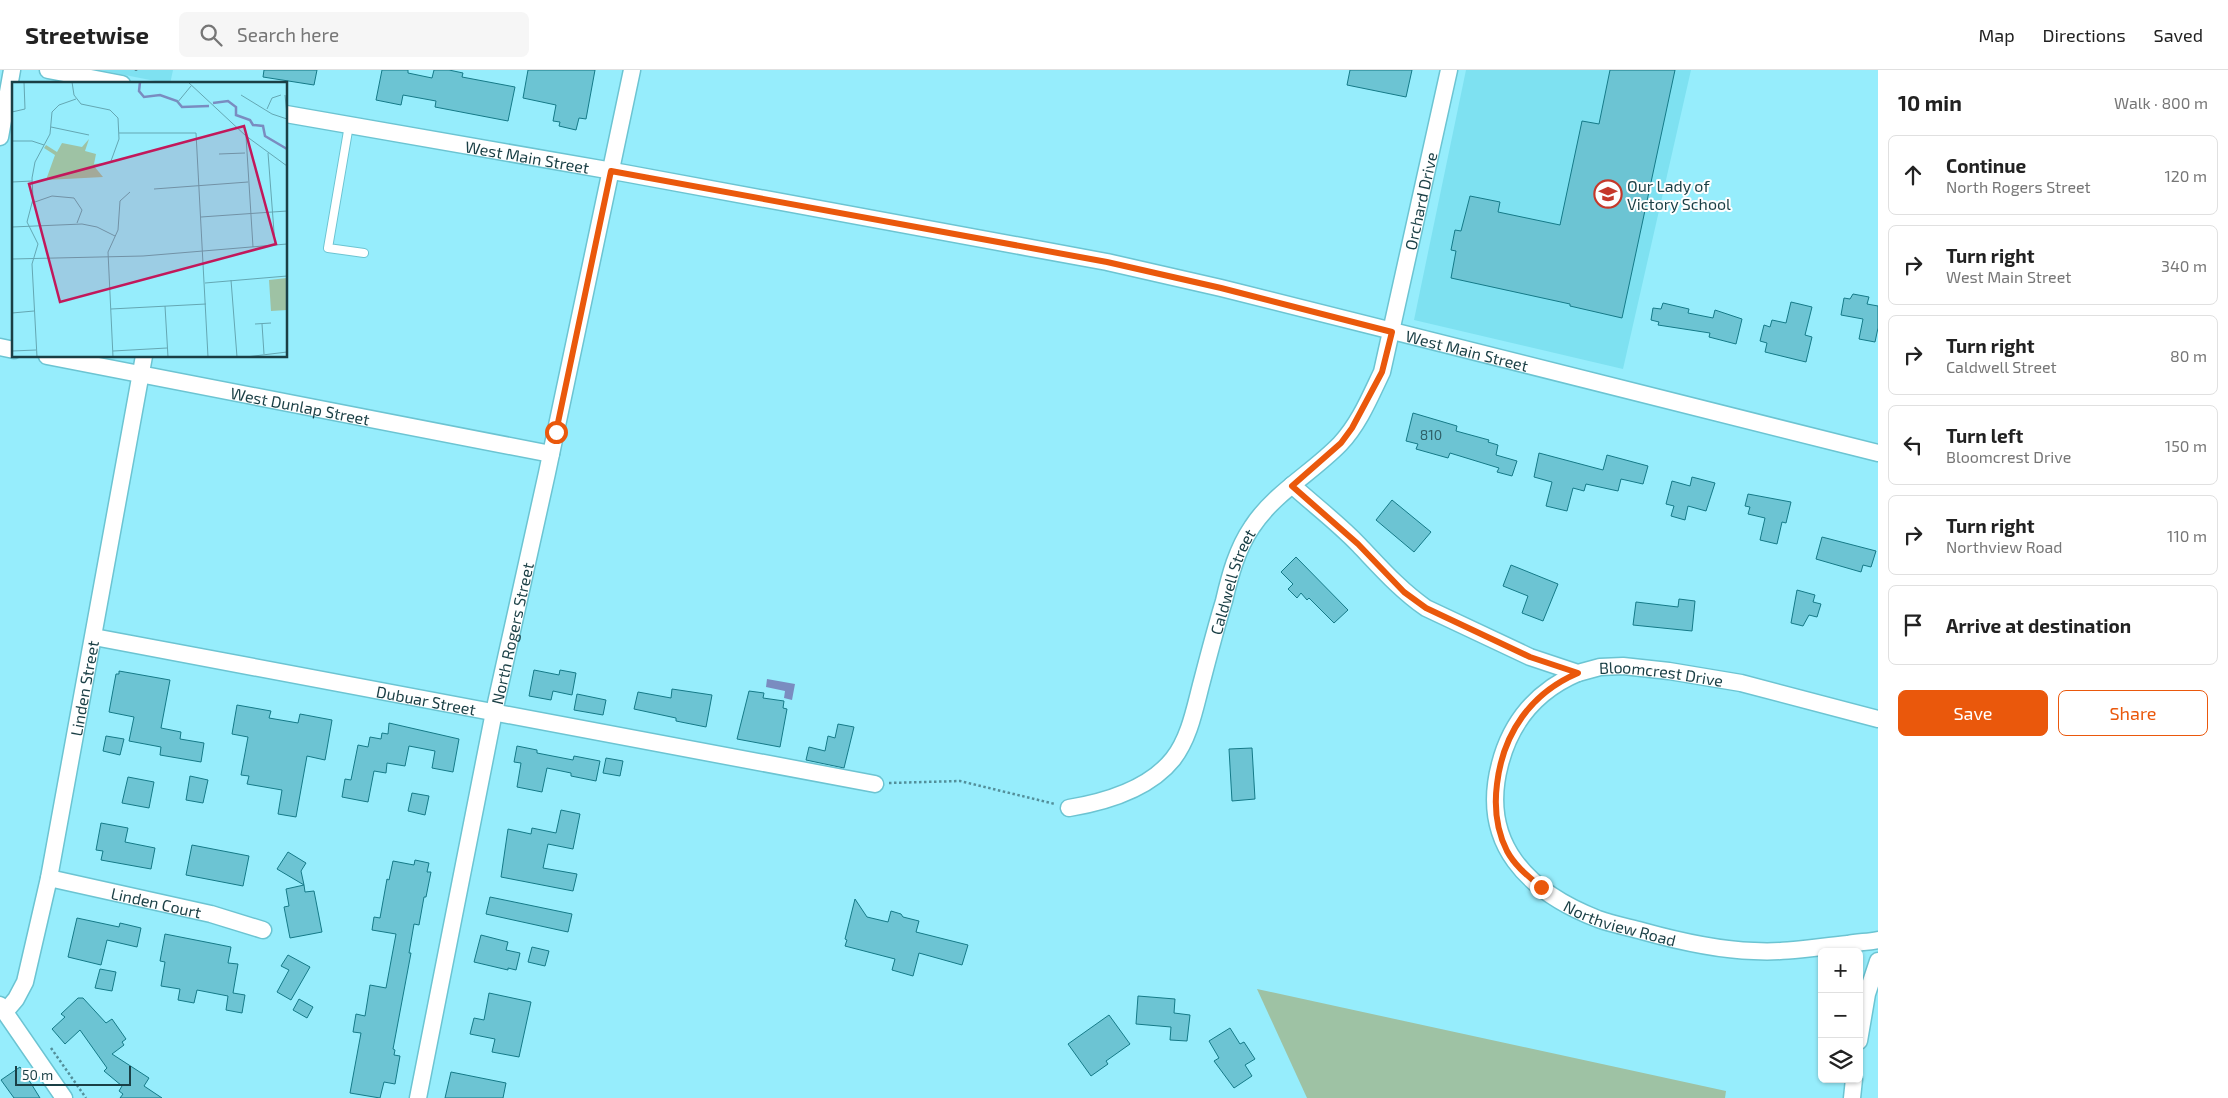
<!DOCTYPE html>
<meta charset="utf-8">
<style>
:root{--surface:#fff;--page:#f6f6f6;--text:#222;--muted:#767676;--line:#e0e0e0;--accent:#ea580c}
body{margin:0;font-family:"Exo 2",sans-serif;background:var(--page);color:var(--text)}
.controls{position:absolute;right:15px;bottom:15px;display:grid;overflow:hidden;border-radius:8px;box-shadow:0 1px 4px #0004}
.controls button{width:45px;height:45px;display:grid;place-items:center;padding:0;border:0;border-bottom:1px solid var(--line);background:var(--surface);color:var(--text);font:25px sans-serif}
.scale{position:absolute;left:15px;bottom:12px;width:116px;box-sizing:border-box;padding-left:5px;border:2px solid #1a3f45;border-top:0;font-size:14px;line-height:18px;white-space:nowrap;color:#1a3f45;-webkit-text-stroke:4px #fefefe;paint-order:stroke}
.stop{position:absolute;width:15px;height:15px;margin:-11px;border:4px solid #ea580c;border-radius:50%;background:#fff}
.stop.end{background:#ea580c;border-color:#fff;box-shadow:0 1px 5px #0008}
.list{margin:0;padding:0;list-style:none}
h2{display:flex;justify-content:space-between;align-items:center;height:65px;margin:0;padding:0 20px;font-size:21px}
h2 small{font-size:16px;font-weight:400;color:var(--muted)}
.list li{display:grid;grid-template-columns:32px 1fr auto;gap:15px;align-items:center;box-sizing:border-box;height:80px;margin:0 10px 10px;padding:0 10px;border:1px solid var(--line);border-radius:8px}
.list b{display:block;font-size:19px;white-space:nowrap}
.list p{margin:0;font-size:16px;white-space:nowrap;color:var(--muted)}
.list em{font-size:16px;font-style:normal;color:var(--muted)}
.actions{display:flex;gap:10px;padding:15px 20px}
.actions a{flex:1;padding:11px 0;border:1px solid var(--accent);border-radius:8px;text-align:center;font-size:18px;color:var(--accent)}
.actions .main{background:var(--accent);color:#fff}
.icon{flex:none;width:28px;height:28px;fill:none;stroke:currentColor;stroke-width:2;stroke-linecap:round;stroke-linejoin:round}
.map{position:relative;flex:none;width:1878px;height:1028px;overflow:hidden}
header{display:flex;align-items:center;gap:30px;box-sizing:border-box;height:70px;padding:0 25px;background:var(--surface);border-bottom:1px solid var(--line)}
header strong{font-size:24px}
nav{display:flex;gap:28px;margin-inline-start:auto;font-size:18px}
.search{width:350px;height:45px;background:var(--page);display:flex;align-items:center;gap:12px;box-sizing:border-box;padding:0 18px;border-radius:8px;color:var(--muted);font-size:19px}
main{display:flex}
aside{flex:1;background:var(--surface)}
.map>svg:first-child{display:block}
.built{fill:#7ee1f1}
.green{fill:#9ec2a4}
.water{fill:#7a8cc0}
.building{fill:#6cc4d3;stroke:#157a88}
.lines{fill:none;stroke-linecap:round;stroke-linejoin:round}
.service-casing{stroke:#6cc4d2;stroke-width:10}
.minor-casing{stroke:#6cc4d2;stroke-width:19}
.path{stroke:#538f9a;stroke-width:2.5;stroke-dasharray:2.5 2.5;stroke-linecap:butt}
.service{stroke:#fff;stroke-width:8}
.minor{stroke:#fff;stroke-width:16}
.route{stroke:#ea580c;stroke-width:6}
.labels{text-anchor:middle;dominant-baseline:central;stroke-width:4;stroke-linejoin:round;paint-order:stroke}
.number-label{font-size:14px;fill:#2e6068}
.street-label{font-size:16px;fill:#1a3f45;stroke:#fefefe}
.poi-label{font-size:16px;fill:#1a3f45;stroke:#fefefe;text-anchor:start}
.inset-river{fill:none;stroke:#7a8cc0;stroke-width:2.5}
.inset-road{fill:none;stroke:#64a7b3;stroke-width:1}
.view{fill:#c2185b;fill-opacity:0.15;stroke:#c2185b;stroke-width:2.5}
.inset-edge{fill:none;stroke:#1a3f45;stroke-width:2.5}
</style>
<header>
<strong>Streetwise</strong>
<div class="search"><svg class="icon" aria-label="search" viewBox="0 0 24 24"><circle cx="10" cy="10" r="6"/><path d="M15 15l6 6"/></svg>Search here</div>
<nav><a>Map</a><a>Directions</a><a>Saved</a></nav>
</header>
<main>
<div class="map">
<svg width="1878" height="1028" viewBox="0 0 1878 1028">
<rect width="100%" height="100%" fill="#96edfc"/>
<!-- built -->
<g class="built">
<path d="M100 0H173L170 14Z"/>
<path d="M1466 0H1691L1623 299 1414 250Z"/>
</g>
<!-- green -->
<path class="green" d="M1257 919 1726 1021 1725 1028H1307Z"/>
<!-- water -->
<path class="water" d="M767 609 795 614 792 630 784 628 785 621 766 617Z"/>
<!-- building -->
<g class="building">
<path d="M264 0H317L314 15 263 7Z"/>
<path d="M382 0H408V3L432 8 434 0H449L463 3 462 7 515 17 508 51 435 37 436 31 403 25 401 35 376 30Z"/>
<path d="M528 0H595L586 49 579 48 576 60 559 56 560 52 553 51 556 35 523 28Z"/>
<path d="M1350 0H1412L1406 27 1347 15Z"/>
<path d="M1610 0H1675L1622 248 1570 236V234L1451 208 1456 181 1451 180 1455 160 1461 161 1470 126 1500 132 1498 142 1560 155 1582 51 1599 54Z"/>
<path d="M1853 224 1869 227 1867 234 1878 236V258L1875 272 1859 269 1863 249 1841 245 1844 228 1850 229Z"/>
<path d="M1791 232 1812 237 1805 265 1812 267 1806 292 1765 282 1767 273 1760 271 1764 255 1770 257 1772 250 1786 253Z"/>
<path d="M1663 233 1689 239 1688 243 1713 248 1715 240 1742 249 1736 274 1709 267 1710 263 1658 255 1659 252 1651 250 1653 238 1661 239Z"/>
<path d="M1413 343 1457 356 1456 361 1489 370 1488 372 1498 375 1496 385 1517 391 1512 406 1497 402 1499 398 1450 383 1448 388 1416 379 1418 374 1406 371Z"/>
<path d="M1539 383 1603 400 1607 385 1648 396 1643 414 1621 409 1618 421 1586 414 1584 421 1573 418 1567 441 1546 436 1552 412 1534 407Z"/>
<path d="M1692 407 1715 413 1706 441 1688 436 1685 450 1671 446 1674 436 1666 434 1672 411 1690 416Z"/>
<path d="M1748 424 1791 432 1786 453 1782 452 1777 474 1760 470 1765 448 1748 444 1750 437 1745 436Z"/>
<path d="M1392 430 1431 462 1414 482 1376 450Z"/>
<path d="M1822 467 1876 481 1871 497 1863 495 1861 502 1816 489Z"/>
<path d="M1296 487 1348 540 1334 553 1309 528 1307 530 1301 523 1297 528 1288 519 1293 514 1281 502Z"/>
<path d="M1511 495 1558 514 1543 551 1522 543 1528 526 1503 516Z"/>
<path d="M1797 520 1815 525 1813 532 1821 534 1817 547 1809 545 1803 556 1791 553Z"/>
<path d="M1679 529 1695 531 1692 561 1633 555 1636 532 1678 537Z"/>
<path d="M534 600 559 605 560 600 576 603 572 625 553 621 551 630 529 626Z"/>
<path d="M119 601 170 610 161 658 181 662 180 669 204 673 201 692 160 685 161 677 129 671 134 647 109 642 116 604H119Z"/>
<path d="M672 619 712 625 706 657 676 651V648L634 639 638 622 671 628Z"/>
<path d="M749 621 764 623 763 628 784 631 783 638 787 639 780 677 737 669Z"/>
<path d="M577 624 606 630 603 645 574 640Z"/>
<path d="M237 635 271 641 269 648 298 653 300 644 332 650 325 690 307 686 296 747 278 744 282 720 247 714 249 706 241 705 248 667 232 664Z"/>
<path d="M389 653 459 669 453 702 432 698 435 681 409 676 405 696 387 693 386 703 374 701 368 732 342 727 345 709 351 710 358 675 368 677 370 667 381 669 382 663 388 664Z"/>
<path d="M838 654 854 657 844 698 806 690 809 677 825 681 828 666 835 668Z"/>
<path d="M106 666 124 669 120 685 103 681Z"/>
<path d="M517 676 537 680V683L573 690 574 686 600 691 596 711 571 706V703L547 698 542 722 517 717 521 693 514 692Z"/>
<path d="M1252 678 1255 729 1232 731 1229 679Z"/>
<path d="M606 688 623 691 620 706 603 703Z"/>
<path d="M190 706 208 710 203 733 186 730Z"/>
<path d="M128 707 154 712 149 738 122 733Z"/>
<path d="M412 723 429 726 425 745 408 741Z"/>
<path d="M561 740 580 744 573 779 548 774 543 798 577 804 573 821 501 807 508 759 531 764 532 758 556 763Z"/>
<path d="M101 753 128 758 125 772 155 778 151 799 101 790 103 781 96 780Z"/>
<path d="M192 775 249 786 243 816 186 805Z"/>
<path d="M288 782 306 793 301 801 304 815 277 799Z"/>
<path d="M415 790 429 793 427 802H431L426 827H424L419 855 414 854 409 883H411L393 979 395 980 394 985 400 986 395 1014 384 1012 380 1028 350 1023 361 963 353 962 356 944 365 946 370 915 386 918 396 864 372 860 374 847 380 848 387 809 389 810 393 791 414 795Z"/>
<path d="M304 815 305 822 314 821 322 862 290 868 284 837 289 836 286 819Z"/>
<path d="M490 827 572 844 568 862 486 844Z"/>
<path d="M855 829 867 847 888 852 891 841 901 844 903 847 919 851 916 862 968 875 962 895 919 883 913 906 892 900 895 889 845 876 847 870 845 869Z"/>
<path d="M77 848 119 857 120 853 141 858 137 877 107 870 101 895 68 887Z"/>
<path d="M165 864 231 877 228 893 238 894 233 923 245 925 242 943 226 940 228 926 197 920 194 933 178 930 180 919 161 916 165 892 160 891Z"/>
<path d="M481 865 508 872 506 880 520 883 516 900 508 898V900L474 892Z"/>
<path d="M532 877 549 881 545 896 528 892Z"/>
<path d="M288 885 310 897 291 930 277 922 289 900 281 896Z"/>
<path d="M100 899 116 902 112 921 95 918Z"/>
<path d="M489 923 531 932 519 987 492 982 495 969 470 964 474 948 484 950Z"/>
<path d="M1138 926 1175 929 1174 943 1190 945 1187 971 1170 970 1171 957 1136 954Z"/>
<path d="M78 928H83L106 953 112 949 126 969 122 972 124 975 112 984 149 1008 144 1016 162 1028H120L123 1024 119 1021 122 1016 104 1001 107 998 80 960 65 974 52 959 65 947 61 944Z"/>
<path d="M299 929 313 937 307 948 293 940Z"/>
<path d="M1109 945 1130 974 1106 991 1108 994 1091 1006 1068 974Z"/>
<path d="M1230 958 1240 974 1244 972 1255 989 1245 995 1252 1006 1234 1018 1214 991 1219 988 1209 971Z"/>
<path d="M20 997 32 1015 40 1028H14L1 1010Z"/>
<path d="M451 1002 506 1013 503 1028H445Z"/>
</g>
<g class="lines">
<!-- service casing -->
<g class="service-casing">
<path id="service" d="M349 55 328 178 364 183"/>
</g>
<!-- minor casing -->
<g class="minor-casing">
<g id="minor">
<path d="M48 0 122 14"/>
<path id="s1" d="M286 44 624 103 1107 192 1221 218 1878 383"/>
<path d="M0 67 12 0"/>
<path d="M0 277 14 280"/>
<path id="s2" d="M47 286 551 384"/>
<path id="s3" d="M1292 415C1314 435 1338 453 1359 475 1380 497 1400 520 1426 538L1530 587 1578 603 1600 597 1623 596 1669 601 1741 613 1878 649"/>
<path id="s4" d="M94 567 875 714"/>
<path id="s5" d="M1578 603C1538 620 1511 651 1500 694 1479 773 1528 822 1598 849 1612 854 1627 857 1642 861 1678 871 1716 880 1754 881 1786 883 1816 877 1848 874 1858 872 1868 872 1878 870"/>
<path id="s6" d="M1069 738C1105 732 1149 719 1173 689 1190 667 1195 637 1202 611 1209 584 1216 557 1224 531 1230 505 1237 479 1252 457 1274 423 1312 403 1340 374 1359 354 1370 327 1382 302L1449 0"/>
<path id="s7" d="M49 808 211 844 263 860"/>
<path d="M0 935 64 1028"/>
<path id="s8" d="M5 942 16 929 25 912 49 808 144 286"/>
<path d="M1859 971 1867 924 1878 891"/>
<path id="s9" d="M418 1028 494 642 547 403 632 0"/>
<path d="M1852 1028 1854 1009"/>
</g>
</g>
<!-- path -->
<g class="path">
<path d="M136 1V0"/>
<path d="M889 713 960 711 1055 734"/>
<path d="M51 978 86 1028"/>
</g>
<!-- service -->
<use href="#service" class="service"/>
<!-- minor -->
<use href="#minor" class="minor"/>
</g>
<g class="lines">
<!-- route -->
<path class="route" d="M556 362 611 101 1107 192 1221 218 1392 262 1382 302 1352 358 1341 373 1292 416 1358 474 1404 522 1426 538 1530 587 1578 603C1531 623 1503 663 1497 714 1494 737 1496 759 1507 781 1515 796 1528 806 1541 817"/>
</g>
<!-- icons -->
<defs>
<g id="school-ring" transform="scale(1.4375)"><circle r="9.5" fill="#fefefe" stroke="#c5382a" stroke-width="1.5"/><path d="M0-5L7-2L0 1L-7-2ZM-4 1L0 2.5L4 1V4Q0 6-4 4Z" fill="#c5382a"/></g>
</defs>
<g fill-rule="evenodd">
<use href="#school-ring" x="1608" y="124"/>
</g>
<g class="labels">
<!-- number labels -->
<g class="number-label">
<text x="1431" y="364">810</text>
</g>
<!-- street labels -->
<g class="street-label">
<text stroke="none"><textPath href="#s1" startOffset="245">West Main Street</textPath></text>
<text stroke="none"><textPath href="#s6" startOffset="744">Orchard Drive</textPath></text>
<text stroke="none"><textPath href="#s1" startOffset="1205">West Main Street</textPath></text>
<text stroke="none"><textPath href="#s2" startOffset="258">West Dunlap Street</textPath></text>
<text stroke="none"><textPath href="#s6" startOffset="305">Caldwell Street</textPath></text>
<text stroke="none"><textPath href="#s9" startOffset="474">North Rogers Street</textPath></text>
<text stroke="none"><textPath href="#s3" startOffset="432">Bloomcrest Drive</textPath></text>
<text stroke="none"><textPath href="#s8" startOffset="336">Linden Street</textPath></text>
<text stroke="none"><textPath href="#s4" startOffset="338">Dubuar Street</textPath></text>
<text stroke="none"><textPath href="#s7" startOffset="110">Linden Court</textPath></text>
<text stroke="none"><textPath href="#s5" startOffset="351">Northview Road</textPath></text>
</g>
<!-- poi labels -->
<g class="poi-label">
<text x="1627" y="115">Our Lady of<tspan x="1627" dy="18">Victory School</tspan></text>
</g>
</g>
<!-- overview -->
<g transform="translate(12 12)">
<rect width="275" height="275" fill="#96edfc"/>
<path d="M77 57 73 69 84 72 82 82 94 81 82 84 91 95 34 98 43 73 32 66 34 63 45 70 50 61 70 65ZM275 196V228L259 229 257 198Z" fill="#9ec2a4"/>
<path class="inset-river" d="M128 0 127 9 132 15 148 13 165 19 170 25 197 24M201 21 216 19 224 25V33L238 38 241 43 251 44 253 54 275 67"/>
<path class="inset-road" d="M60 0 62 13 69 22 98 28 106 36 107 57 99 79M176 0 234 54 275 84M229 13 260 32 275 37M273 13 275 33M165 21 179 4M255 27 260 16 269 13M0 30 13 27 12 0M39 45 77 53M107 51H184L196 275M234 54 241 165M0 59H20L32 63M256 71 263 163M207 72 233 71M0 100 20 99M142 107 236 100M20 121 40 114 62 116 70 128 65 141M189 135 275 129M0 145 70 142 85 145 103 154M0 177 131 174 275 162M219 198 225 275M193 201 275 194M153 224 156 275M99 227 194 222M0 231 22 229M243 242 259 241M250 242 252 272M0 269 24 268M101 269 155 266M25 275 20 182 26 162 15 140 21 117 20 96 23 80 38 52 40 30 47 23 64 17M101 275 96 170 106 148 108 119 118 110M234 275 275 270"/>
<path class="view" d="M232 44 264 162 48 220 17 102Z"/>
<rect width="275" height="275" class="inset-edge"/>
</g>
</svg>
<div class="controls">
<button>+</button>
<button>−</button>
<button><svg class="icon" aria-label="layers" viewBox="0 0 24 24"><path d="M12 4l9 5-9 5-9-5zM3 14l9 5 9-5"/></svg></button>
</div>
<div class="scale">50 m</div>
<div class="stop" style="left:556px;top:362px"></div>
<div class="stop end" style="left:1541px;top:817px"></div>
</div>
<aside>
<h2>10 min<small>Walk · 800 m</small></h2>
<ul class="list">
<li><svg class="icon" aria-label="ahead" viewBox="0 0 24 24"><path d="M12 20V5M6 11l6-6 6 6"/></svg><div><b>Continue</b><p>North Rogers Street</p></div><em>120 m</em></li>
<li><svg class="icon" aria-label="right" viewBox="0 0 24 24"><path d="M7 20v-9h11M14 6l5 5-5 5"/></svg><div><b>Turn right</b><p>West Main Street</p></div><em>340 m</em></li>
<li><svg class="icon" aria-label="right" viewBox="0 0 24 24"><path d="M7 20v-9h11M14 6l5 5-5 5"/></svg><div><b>Turn right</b><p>Caldwell Street</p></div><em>80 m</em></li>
<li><svg class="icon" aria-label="left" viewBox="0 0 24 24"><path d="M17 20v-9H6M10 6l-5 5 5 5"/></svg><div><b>Turn left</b><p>Bloomcrest Drive</p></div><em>150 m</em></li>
<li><svg class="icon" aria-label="right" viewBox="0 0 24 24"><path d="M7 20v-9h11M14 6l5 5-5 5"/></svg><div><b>Turn right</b><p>Northview Road</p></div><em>110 m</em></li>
<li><svg class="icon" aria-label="arrive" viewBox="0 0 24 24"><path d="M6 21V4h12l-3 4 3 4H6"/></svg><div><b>Arrive at destination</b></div></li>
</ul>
<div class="actions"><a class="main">Save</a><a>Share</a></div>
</aside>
</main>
